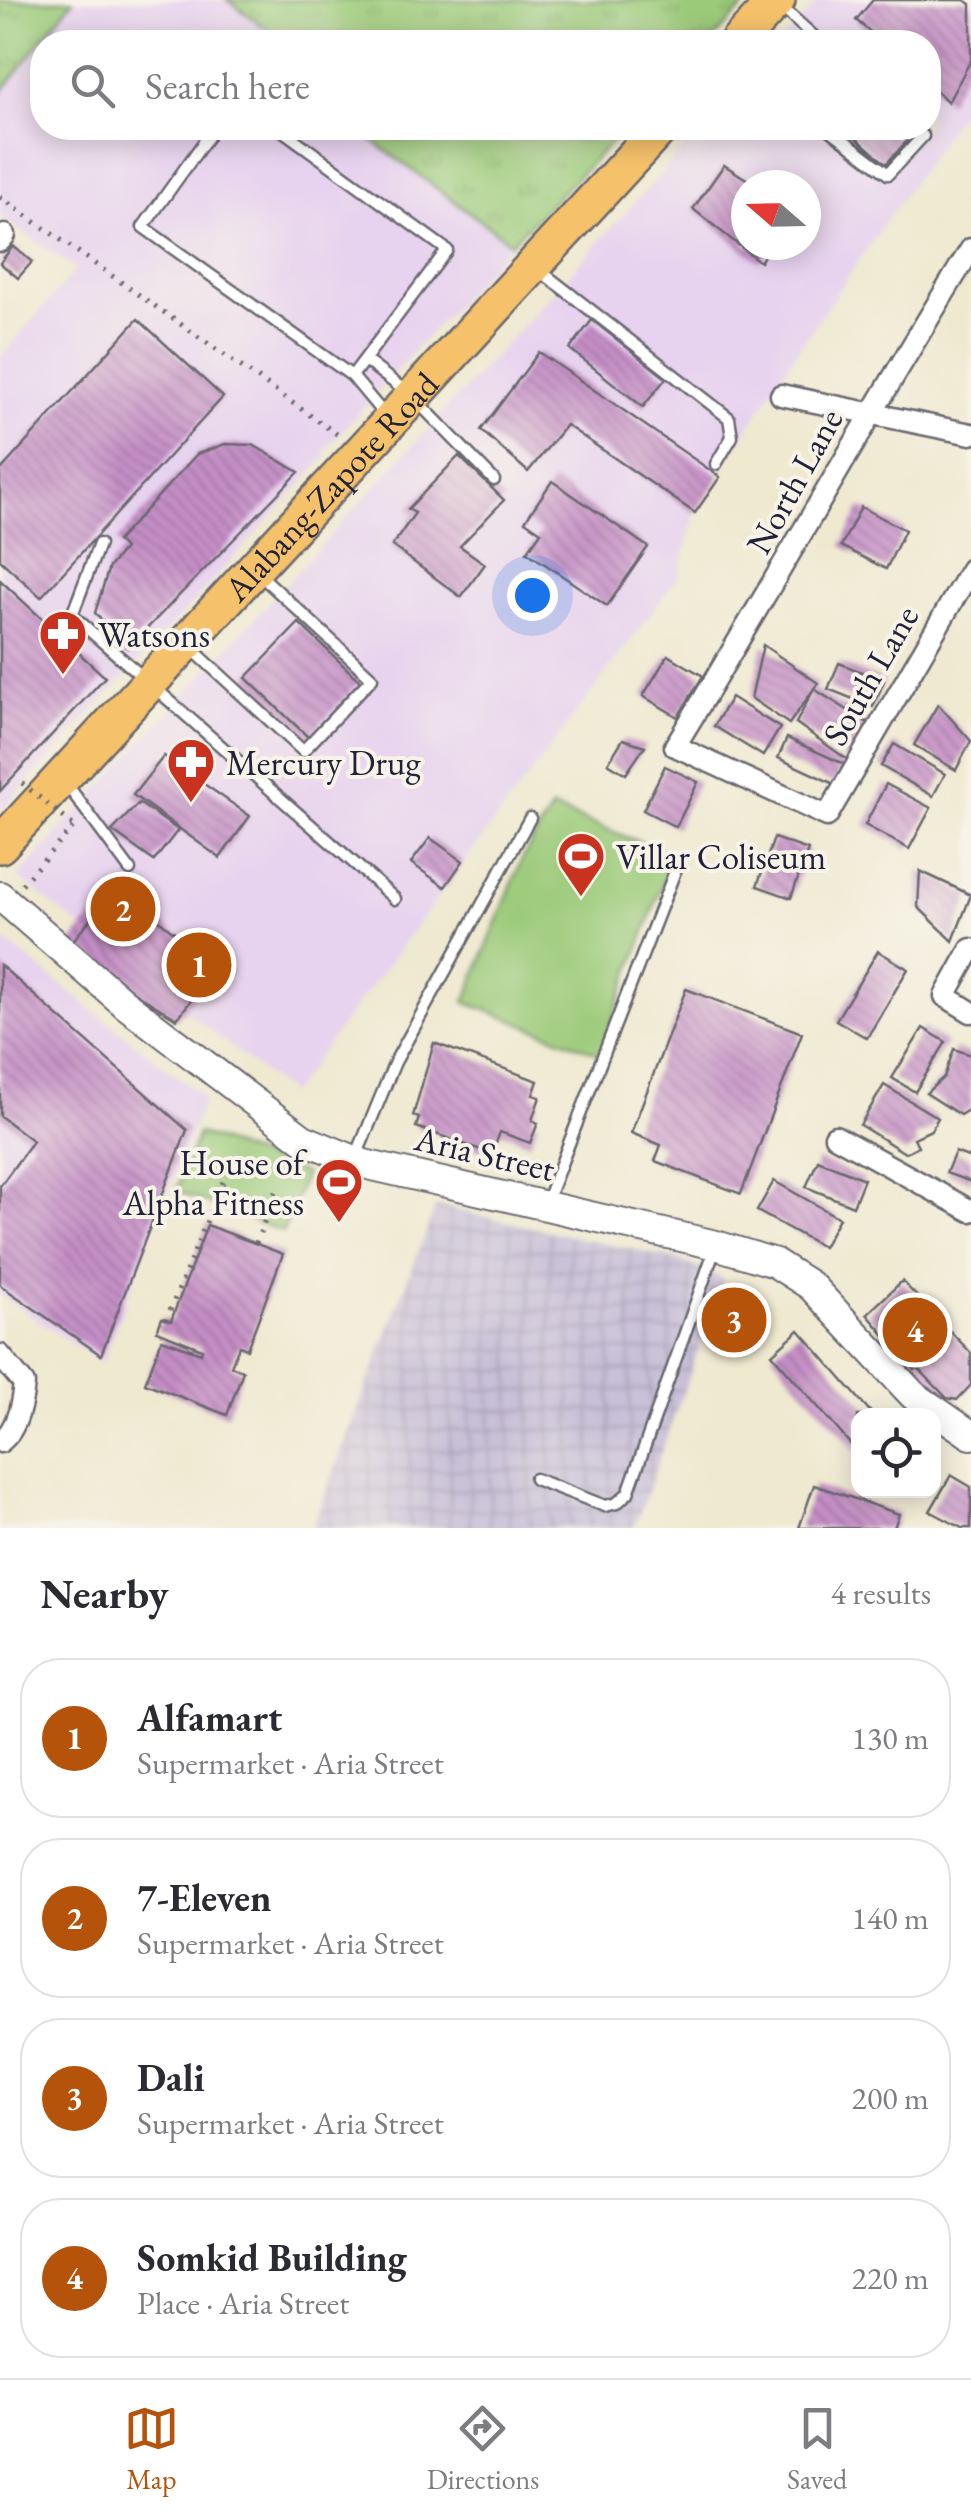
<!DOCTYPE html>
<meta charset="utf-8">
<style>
:root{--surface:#fff;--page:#f2f2f3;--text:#2b2b33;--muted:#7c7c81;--line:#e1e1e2;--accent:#b45309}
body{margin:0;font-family:"EB Garamond",serif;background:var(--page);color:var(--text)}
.controls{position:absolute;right:30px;bottom:30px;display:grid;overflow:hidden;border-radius:20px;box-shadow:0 5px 25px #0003}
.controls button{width:90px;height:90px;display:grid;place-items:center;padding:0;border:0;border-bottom:2px solid var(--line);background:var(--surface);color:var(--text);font:50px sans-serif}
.compass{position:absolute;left:731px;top:170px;width:90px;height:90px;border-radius:50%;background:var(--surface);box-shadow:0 5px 25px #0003;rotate:290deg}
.you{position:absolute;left:532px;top:595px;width:35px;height:35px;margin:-25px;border:8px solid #fff;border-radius:50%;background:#1a73e8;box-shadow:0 0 0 15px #1a73e833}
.badge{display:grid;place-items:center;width:65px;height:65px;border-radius:50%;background:var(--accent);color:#fff;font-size:32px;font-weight:700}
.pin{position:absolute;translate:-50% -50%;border:5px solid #fff;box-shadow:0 2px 10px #0006}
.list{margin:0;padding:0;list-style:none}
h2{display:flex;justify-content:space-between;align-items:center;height:130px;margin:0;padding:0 40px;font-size:42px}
h2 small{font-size:32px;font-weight:400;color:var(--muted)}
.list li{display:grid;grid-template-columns:65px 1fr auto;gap:30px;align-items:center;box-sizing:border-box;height:160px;margin:0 20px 20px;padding:0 20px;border:2px solid var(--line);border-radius:40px}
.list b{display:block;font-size:38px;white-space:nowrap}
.list p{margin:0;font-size:32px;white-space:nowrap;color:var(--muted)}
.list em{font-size:32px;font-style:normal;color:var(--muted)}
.icon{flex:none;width:55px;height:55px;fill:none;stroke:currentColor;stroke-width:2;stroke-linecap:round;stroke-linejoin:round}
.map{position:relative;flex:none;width:971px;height:1528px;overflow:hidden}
.search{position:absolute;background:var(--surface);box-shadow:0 5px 25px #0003;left:30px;right:30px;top:30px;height:110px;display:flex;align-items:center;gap:25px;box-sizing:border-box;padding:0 35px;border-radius:40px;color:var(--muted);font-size:38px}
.sheet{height:850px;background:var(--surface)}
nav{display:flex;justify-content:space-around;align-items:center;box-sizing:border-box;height:140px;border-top:2px solid var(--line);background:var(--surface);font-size:28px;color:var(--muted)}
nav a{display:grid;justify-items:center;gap:5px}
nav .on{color:var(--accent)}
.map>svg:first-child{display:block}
.built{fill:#e7d2ef;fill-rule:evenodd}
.industrial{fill:url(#industrial-grid)}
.grass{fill:url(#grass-tufts);stroke:#5e765a;stroke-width:2.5}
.pitch{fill:#9bca79;stroke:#5e765a;stroke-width:2.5}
.building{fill:url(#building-back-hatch)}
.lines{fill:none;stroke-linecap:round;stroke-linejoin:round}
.service-casing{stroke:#6a686f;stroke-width:15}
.minor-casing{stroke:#6a686f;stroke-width:25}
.tertiary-casing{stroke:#6a686f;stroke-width:32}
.trunk-casing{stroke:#6a686f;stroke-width:40}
.path{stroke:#6a686f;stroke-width:5;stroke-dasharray:2.5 8;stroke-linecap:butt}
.service{stroke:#fff;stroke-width:10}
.minor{stroke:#fff;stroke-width:20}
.tertiary{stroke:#fff;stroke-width:28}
.trunk{stroke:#f5c16b;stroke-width:35}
.path-bridge{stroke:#6a686f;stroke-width:5;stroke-dasharray:2.5 8;stroke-linecap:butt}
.labels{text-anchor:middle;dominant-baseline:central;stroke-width:8;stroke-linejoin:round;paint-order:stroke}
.street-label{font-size:35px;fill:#22223b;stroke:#f7f3e8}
.poi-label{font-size:35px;fill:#22223b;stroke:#f7f3e8;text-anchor:start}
</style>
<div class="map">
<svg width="971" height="1528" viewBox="0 0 971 1528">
<defs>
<pattern id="industrial-grid" width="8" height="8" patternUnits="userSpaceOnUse" patternTransform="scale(2.5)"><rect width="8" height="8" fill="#c8bfd8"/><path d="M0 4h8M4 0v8" fill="none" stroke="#aca4ba"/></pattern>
<pattern id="grass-tufts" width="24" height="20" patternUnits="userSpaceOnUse" patternTransform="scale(2.5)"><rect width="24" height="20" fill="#9bca79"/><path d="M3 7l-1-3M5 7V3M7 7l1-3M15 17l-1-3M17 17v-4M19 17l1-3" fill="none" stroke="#85ad6a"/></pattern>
<pattern id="building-back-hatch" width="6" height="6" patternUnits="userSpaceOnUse" patternTransform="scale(2.5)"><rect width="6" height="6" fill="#c58fc6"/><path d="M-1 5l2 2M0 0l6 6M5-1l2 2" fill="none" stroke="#a074a2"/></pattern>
</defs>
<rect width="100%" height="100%" fill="#f7f3e8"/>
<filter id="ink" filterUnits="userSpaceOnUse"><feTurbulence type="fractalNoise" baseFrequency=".01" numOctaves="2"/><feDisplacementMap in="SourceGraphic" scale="20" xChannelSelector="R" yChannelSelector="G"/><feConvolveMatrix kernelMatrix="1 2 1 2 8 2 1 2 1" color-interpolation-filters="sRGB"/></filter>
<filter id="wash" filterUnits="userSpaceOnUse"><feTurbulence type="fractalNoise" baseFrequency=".0048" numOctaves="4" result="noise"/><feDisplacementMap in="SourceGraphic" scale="40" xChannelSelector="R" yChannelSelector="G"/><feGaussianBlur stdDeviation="2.25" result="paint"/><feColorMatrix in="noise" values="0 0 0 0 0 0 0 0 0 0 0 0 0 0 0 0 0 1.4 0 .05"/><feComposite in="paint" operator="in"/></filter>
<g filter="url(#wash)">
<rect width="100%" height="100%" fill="#efe9d0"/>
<!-- built -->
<g class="built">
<path d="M73 0H227L274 34 267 42H42V128H355L511 243 323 452 327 456 0 812V358L76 269 0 217V94Z"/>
<path d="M820 0H971V96L791 360 695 513 679 576 290 1094 18 877 703 128H928V42H781ZM746 185H806V245H746Z"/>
<path d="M0 937 204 1098 102 1363 0 1295Z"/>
</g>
<!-- industrial -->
<path class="industrial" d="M436 1206 679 1260 724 1279 634 1528H312Z"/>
<!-- grass -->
<g class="grass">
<path d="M0 0H73L0 94Z"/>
<path d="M227 0H751L710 42H267L273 33Z"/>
<path d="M355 128H626L511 243Z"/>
</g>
<!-- pitch -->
<g class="pitch">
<path d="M552 808 673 855 600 1054 465 1002 522 859Z"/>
<path d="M198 1133 305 1174 283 1232 176 1191Z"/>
</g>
<g id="blocks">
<!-- building -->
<g class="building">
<path d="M873 0H964L971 4V60L948 102 929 84V42H882L856 20Z"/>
<path d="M845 128H892L907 141 886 164Z"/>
<path d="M724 165 756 185H746V245H771L760 262 693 209Z"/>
<path d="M13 246 32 262 18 278 0 263Z"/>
<path d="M138 319 223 397 41 597 0 560V471Z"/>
<path d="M592 320 666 378 643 407 570 349Z"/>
<path d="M539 352 720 477 695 513 566 425 528 472 481 430Z"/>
<path d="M225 444 253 445 299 472 128 648 95 613 109 567 124 549 117 541 197 454Z"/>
<path d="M459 456 504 500 460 546 485 564 461 597 392 546 415 513 408 509Z"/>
<path d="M552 481 648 547 607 606 527 552 541 532 525 521Z"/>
<path d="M861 507 905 530 886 569 841 546Z"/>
<path d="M0 580 105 677 0 791Z"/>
<path d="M299 623 360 681 308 737 246 678Z"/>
<path d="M763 645 818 683 789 724 751 698Z"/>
<path d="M668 655 703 676 678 717 643 696Z"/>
<path d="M839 663 884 681 873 707 828 689Z"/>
<path d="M814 689 868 723 848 760 796 723Z"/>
<path d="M731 697 780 728 763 756 714 726Z"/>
<path d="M938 704 971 741 956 770 914 745Z"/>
<path d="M787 738 844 764 834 784 778 758Z"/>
<path d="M623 739 645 746 626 774 608 763Z"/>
<path d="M894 744 945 774 933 796 881 766Z"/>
<path d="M164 756 250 816 220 858 133 795Z"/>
<path d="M665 766 698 782 676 827 643 810Z"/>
<path d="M886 784 931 808 909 849 865 825Z"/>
<path d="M139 803 178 830 154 861 112 831Z"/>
<path d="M430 838 463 861 445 887 411 863Z"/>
<path d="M774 838 808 850 791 898 757 886Z"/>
<path d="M920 871 971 895 953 941 918 907Z"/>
<path d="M118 886 171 930 222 959 177 1019 125 987 71 943Z"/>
<path d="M878 951 908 969 867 1038 836 1020Z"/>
<path d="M0 965 187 1130 101 1355 0 1285V1186L33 1141 0 1116Z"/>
<path d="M686 989 802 1033 741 1194 655 1161 661 1145 631 1133Z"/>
<path d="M923 1028 946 1042 915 1092 892 1078Z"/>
<path d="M434 1043 538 1081 533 1095 540 1097 532 1120 538 1123 530 1143 500 1132 492 1154 416 1127 419 1118 413 1116Z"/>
<path d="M954 1049 971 1055V1108L960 1115 926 1093 944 1077Z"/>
<path d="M884 1085 938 1118 931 1130 914 1138 918 1146 905 1153 860 1125Z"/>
<path d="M955 1152 971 1158V1182L946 1173Z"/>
<path d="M818 1160 864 1179 853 1206 806 1187Z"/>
<path d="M774 1181 839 1218 823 1247 757 1211Z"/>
<path d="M207 1225 283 1254 247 1349 239 1346 231 1366 243 1371 227 1415 145 1383 162 1339 201 1353 202 1349 157 1331 162 1318 171 1321Z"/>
<path d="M902 1281 971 1353V1385L957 1400 947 1398 917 1367 915 1370 867 1314Z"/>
<path d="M799 1330 874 1416H858V1453L772 1354Z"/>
<path d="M951 1475 971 1487V1528H962L930 1511Z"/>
<path d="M814 1485 899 1514 894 1528H799Z"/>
</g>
</g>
</g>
<g filter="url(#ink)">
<use href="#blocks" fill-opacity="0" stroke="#6a686f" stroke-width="2.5"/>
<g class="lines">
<!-- service casing -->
<g class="service-casing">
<g id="service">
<path d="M780 6 820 42"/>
<path d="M214 128 143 227 352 376 387 418"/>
<path d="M279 128 447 250 352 376"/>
<path d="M828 128 888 174 923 136 913 128"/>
<path d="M538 269 729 418 732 437 716 464"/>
<path d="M366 361 413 397 494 480"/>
<path d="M99 544 72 615 395 899"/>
<path d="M190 647 303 751 372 678 258 573"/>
<path d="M65 782 130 870"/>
<path d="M355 1159 395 1062 530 818"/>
<path d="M545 1205 679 861"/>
<path d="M535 1479 605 1506 617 1503 628 1493 716 1246"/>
</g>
</g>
<!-- minor casing -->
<g class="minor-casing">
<g id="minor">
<path d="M0 241 5 235"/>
<path d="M971 249C869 413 776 581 675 746L827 816 971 569"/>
<path d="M781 395 971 434"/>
<path d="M971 949 945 996 971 1012"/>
<path d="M835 1136 971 1211"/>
<path d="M0 1355 24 1384C22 1404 17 1430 0 1442"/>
</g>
</g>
<!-- tertiary casing -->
<g class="tertiary-casing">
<path id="tertiary" d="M0 896 125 1004 303 1139 364 1164 716 1245 775 1263 811 1286 913 1395 971 1435"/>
</g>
<!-- trunk casing -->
<g class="trunk-casing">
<g id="trunk">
<path d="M738 42 777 0"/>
<path id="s1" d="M0 845 660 128"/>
</g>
</g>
<!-- path -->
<g class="path">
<path d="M0 197 341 437"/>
<path d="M22 884 74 826"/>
<path d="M256 1243 278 1186"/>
<path d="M166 1320 229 1167"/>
</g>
<!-- service -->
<use href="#service" class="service"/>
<!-- minor -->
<use href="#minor" class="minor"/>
<!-- tertiary -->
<use href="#tertiary" class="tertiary"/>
<!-- trunk -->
<use href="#trunk" class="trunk"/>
<!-- path-bridge -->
<path class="path-bridge" d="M22 783 74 826"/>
</g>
</g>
<!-- icons -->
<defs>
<g id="pharmacy-pin" transform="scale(2.5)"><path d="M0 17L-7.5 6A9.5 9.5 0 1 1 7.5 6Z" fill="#c8321e" stroke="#f7f3e8"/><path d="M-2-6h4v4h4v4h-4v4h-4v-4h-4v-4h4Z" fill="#fff"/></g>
<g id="stadium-pin" transform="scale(2.5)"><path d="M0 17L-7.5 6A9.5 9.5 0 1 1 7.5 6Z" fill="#c8321e" stroke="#f7f3e8"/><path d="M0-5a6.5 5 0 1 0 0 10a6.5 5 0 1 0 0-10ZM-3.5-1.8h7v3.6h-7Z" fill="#fff"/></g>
</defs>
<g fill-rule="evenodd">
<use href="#pharmacy-pin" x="63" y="634"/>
<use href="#pharmacy-pin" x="191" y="762"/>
<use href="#stadium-pin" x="581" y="856"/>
<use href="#stadium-pin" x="339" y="1182"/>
</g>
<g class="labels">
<!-- street labels -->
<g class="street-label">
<text transform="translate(794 481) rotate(-61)">North Lane</text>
<text stroke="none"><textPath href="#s1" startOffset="488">Alabang-Zapote Road</textPath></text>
<text transform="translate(870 675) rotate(-60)">South Lane</text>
<text transform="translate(485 1153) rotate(13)">Aria Street</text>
</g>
<!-- poi labels -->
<g class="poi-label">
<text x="98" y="634">Watsons</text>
<text x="226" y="762">Mercury Drug</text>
<text x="616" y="856">Villar Coliseum</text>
<text x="304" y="1162" text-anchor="end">House of<tspan x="304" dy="40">Alpha Fitness</tspan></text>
</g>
</g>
</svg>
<div class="controls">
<button><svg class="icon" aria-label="locate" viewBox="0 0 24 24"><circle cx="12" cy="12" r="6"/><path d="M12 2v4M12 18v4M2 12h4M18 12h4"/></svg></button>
</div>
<svg class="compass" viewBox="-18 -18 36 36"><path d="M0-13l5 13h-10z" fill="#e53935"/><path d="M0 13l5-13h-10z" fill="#7c7c81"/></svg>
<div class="you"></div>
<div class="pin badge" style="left:199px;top:965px">1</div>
<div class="pin badge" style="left:123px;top:909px">2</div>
<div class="pin badge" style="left:734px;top:1320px">3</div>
<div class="pin badge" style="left:915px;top:1330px">4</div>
<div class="search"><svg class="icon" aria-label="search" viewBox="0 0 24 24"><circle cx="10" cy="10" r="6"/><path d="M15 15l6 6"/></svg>Search here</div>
</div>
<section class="sheet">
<h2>Nearby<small>4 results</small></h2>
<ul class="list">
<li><span class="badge">1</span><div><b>Alfamart</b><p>Supermarket · Aria Street</p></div><em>130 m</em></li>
<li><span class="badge">2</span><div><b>7-Eleven</b><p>Supermarket · Aria Street</p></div><em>140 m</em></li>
<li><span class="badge">3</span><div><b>Dali</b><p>Supermarket · Aria Street</p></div><em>200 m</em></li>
<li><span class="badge">4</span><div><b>Somkid Building</b><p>Place · Aria Street</p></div><em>220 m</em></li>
</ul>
</section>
<nav>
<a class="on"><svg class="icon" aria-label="map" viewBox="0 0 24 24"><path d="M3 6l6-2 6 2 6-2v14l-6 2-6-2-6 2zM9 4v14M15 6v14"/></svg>Map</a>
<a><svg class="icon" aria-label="directions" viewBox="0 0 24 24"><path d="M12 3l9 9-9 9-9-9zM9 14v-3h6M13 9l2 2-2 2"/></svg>Directions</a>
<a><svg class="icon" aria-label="saved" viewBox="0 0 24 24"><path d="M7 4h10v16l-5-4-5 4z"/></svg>Saved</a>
</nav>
